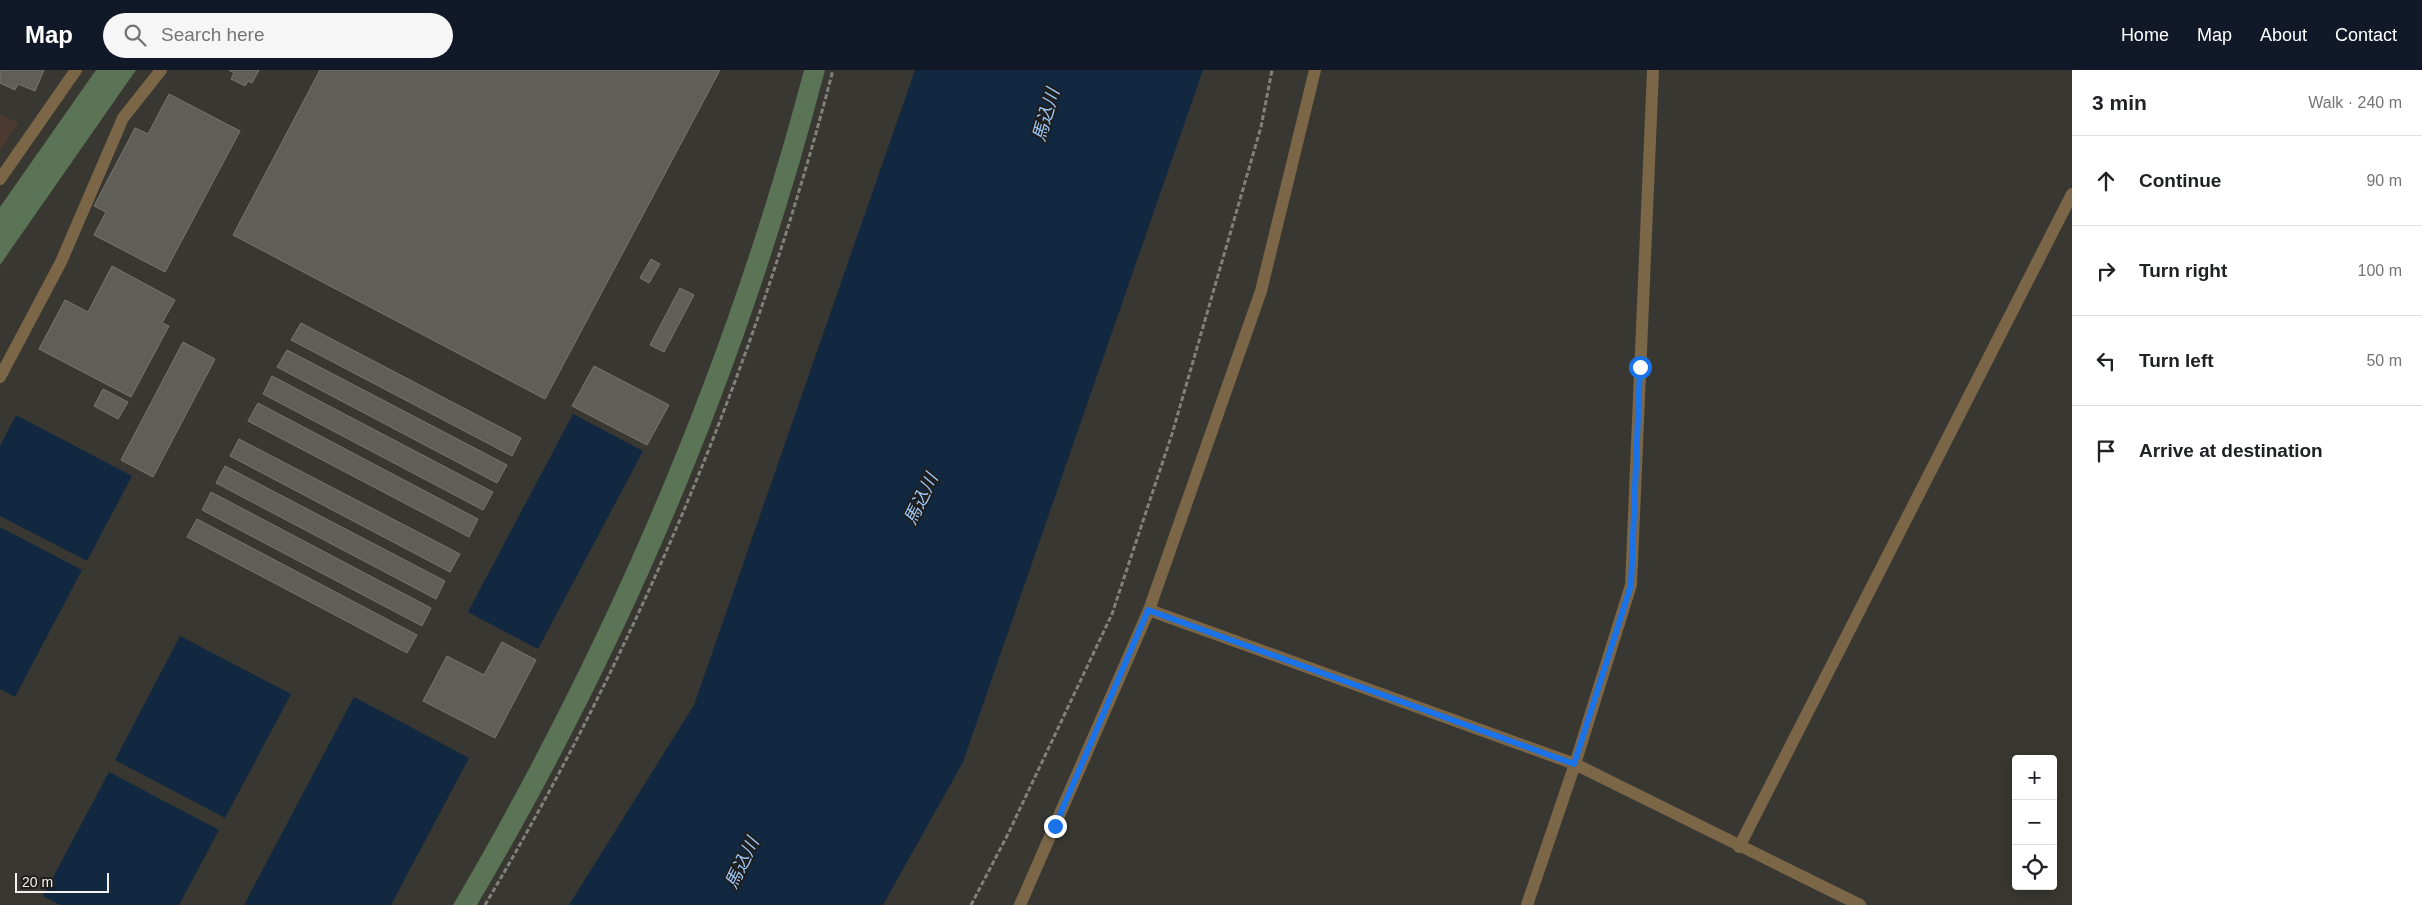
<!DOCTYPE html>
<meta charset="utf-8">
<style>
:root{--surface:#fff;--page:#f6f6f6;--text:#202124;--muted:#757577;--line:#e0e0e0;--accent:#111827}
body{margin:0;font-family:Helvetica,"Noto Sans JP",sans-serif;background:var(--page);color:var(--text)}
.controls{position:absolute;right:15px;bottom:15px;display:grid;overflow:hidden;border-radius:5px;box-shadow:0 2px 12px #0003}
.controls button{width:45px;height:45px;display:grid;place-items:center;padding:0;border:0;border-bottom:1px solid var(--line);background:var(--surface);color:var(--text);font:25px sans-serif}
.scale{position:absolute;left:15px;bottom:12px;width:94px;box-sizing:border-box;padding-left:5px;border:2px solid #f2f1ed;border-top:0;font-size:14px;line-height:18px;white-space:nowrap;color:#f2f1ed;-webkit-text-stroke:4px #1f1e1c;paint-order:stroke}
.stop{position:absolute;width:15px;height:15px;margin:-11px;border:4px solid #1a73e8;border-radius:50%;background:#fff}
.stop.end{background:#1a73e8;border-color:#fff;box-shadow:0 1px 5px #0008}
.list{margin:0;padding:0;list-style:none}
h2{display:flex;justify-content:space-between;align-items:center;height:65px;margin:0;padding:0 20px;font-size:21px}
h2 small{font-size:16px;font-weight:400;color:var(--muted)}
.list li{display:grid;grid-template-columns:32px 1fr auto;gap:15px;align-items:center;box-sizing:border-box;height:90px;padding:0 20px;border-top:1px solid var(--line)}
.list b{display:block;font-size:19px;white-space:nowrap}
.list em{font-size:16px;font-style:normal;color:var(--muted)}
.icon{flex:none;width:28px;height:28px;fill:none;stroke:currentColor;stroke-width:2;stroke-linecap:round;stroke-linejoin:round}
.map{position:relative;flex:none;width:2072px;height:835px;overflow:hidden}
header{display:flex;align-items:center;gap:30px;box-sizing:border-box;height:70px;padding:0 25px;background:var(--accent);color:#fff}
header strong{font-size:24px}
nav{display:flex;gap:28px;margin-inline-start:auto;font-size:18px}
.search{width:350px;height:45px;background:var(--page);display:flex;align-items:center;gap:12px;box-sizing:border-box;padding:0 18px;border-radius:28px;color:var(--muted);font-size:19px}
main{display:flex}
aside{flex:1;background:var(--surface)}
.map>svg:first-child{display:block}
.industrial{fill:#4c3a31}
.forest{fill:#5c7456}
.water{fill:#122840}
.building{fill:#5f5e58;stroke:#777670}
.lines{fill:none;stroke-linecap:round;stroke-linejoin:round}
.path{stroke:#81807b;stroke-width:3;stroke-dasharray:5 2.5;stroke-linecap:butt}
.service{stroke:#7b6648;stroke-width:12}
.minor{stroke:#7b6648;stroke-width:12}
.tertiary{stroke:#7b6648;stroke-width:12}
.route{stroke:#1a73e8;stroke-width:6}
.labels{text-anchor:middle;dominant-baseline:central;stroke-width:4;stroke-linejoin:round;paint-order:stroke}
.water-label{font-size:18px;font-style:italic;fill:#9cc6f8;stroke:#1f1e1c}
</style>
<header>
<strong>Map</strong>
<div class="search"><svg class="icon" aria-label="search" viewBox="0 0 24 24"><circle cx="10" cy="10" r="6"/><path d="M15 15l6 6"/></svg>Search here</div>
<nav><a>Home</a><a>Map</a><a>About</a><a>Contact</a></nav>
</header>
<main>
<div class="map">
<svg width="2072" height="835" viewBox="0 0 2072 835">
<rect width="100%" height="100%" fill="#383731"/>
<!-- industrial -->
<path class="industrial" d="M0 44 19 53 0 80Z"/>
<!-- forest -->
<g class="forest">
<path d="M96 0H136L0 195V137Z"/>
<path d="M804 0H825C749 293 631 575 477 835H453C606 574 727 294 804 0Z"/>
</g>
<!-- water -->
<g class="water">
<path d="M915 0H1203L963 692 883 835H569L694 635Z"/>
<path d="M573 344 643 381 538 579 468 542Z"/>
<path d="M16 345 132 406 87 491 0 446V376Z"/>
<path d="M0 457 82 500 15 627 0 619Z"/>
<path d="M180 566 291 624 225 748 115 690Z"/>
<path d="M354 627 469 688 391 835H244Z"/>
<path d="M109 702 219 760 179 835H60L43 826Z"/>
</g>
<!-- building -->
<g class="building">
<path d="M0 0H44L35 21 18 14 15 20 0 13Z"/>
<path d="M229 0H259L252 13 248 11 245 16 231 9 234 3Z"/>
<path d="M320 0H720L545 329 233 165Z"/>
<path d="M169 24 240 61 165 202 94 165 106 142 94 136 135 58 148 64Z"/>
<path d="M651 189 660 194 649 213 640 208Z"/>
<path d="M112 196 175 230 162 253 169 256 131 327 39 279 65 230 88 242Z"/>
<path d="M680 218 694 225 664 282 650 275Z"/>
<path d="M301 253 521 368 512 386 291 270Z"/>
<path d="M183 272 215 289 153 407 121 390Z"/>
<path d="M287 280 507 395 497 413 277 297Z"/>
<path d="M594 296 669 335 647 375 572 336Z"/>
<path d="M272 306 493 422 483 440 263 324Z"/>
<path d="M103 319 128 332 118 349 94 336Z"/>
<path d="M258 333 478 449 469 467 248 351Z"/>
<path d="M239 369 460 484 450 502 230 386Z"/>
<path d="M225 396 445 511 436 529 216 413Z"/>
<path d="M211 422 431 538 422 556 202 440Z"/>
<path d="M197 449 417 565 407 583 187 467Z"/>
<path d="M502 572 536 590 495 668 423 631 447 586 484 605Z"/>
</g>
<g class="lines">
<!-- path -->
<g class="path">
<path d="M485 835C639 575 757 293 833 0"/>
<path d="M971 835 1008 764 1112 544 1172 364 1261 57 1272 0"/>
</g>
<!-- service -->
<path class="service" d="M0 307 61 192 123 48 161 0"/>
<!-- minor -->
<g class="minor">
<path d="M1315 0 1261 221 1149 540 1575 694 1860 835"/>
<path d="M0 109 76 0"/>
<path d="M1739 777 2072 124"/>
<path d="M1020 835 1149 540"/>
</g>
<!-- tertiary -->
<path class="tertiary" d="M1527 835 1575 694 1631 515 1653 0"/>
</g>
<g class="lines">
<!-- route -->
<path class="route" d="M1055 756 1148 540 1574 694 1631 515 1640 297"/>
</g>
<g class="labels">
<!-- water labels -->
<g class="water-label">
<text transform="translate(1046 45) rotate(-74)">馬込川</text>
<text transform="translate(921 429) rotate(-64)">馬込川</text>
<text transform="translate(742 793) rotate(-64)">馬込川</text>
</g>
</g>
</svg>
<div class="controls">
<button>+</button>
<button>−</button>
<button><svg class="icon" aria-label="locate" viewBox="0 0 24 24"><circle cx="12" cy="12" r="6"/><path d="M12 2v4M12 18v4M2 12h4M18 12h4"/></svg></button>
</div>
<div class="scale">20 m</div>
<div class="stop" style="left:1640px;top:297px"></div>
<div class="stop end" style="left:1055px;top:756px"></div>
</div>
<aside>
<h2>3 min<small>Walk · 240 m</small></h2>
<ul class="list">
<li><svg class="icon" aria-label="ahead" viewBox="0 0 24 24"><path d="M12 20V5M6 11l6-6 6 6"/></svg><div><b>Continue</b></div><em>90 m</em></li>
<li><svg class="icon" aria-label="right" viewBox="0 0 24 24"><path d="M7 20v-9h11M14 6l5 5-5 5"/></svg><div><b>Turn right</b></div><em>100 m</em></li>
<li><svg class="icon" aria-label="left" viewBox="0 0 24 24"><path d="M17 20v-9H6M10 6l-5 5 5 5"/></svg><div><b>Turn left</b></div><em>50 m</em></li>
<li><svg class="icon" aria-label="arrive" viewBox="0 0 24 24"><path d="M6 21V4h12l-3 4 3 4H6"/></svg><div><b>Arrive at destination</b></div></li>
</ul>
</aside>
</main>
